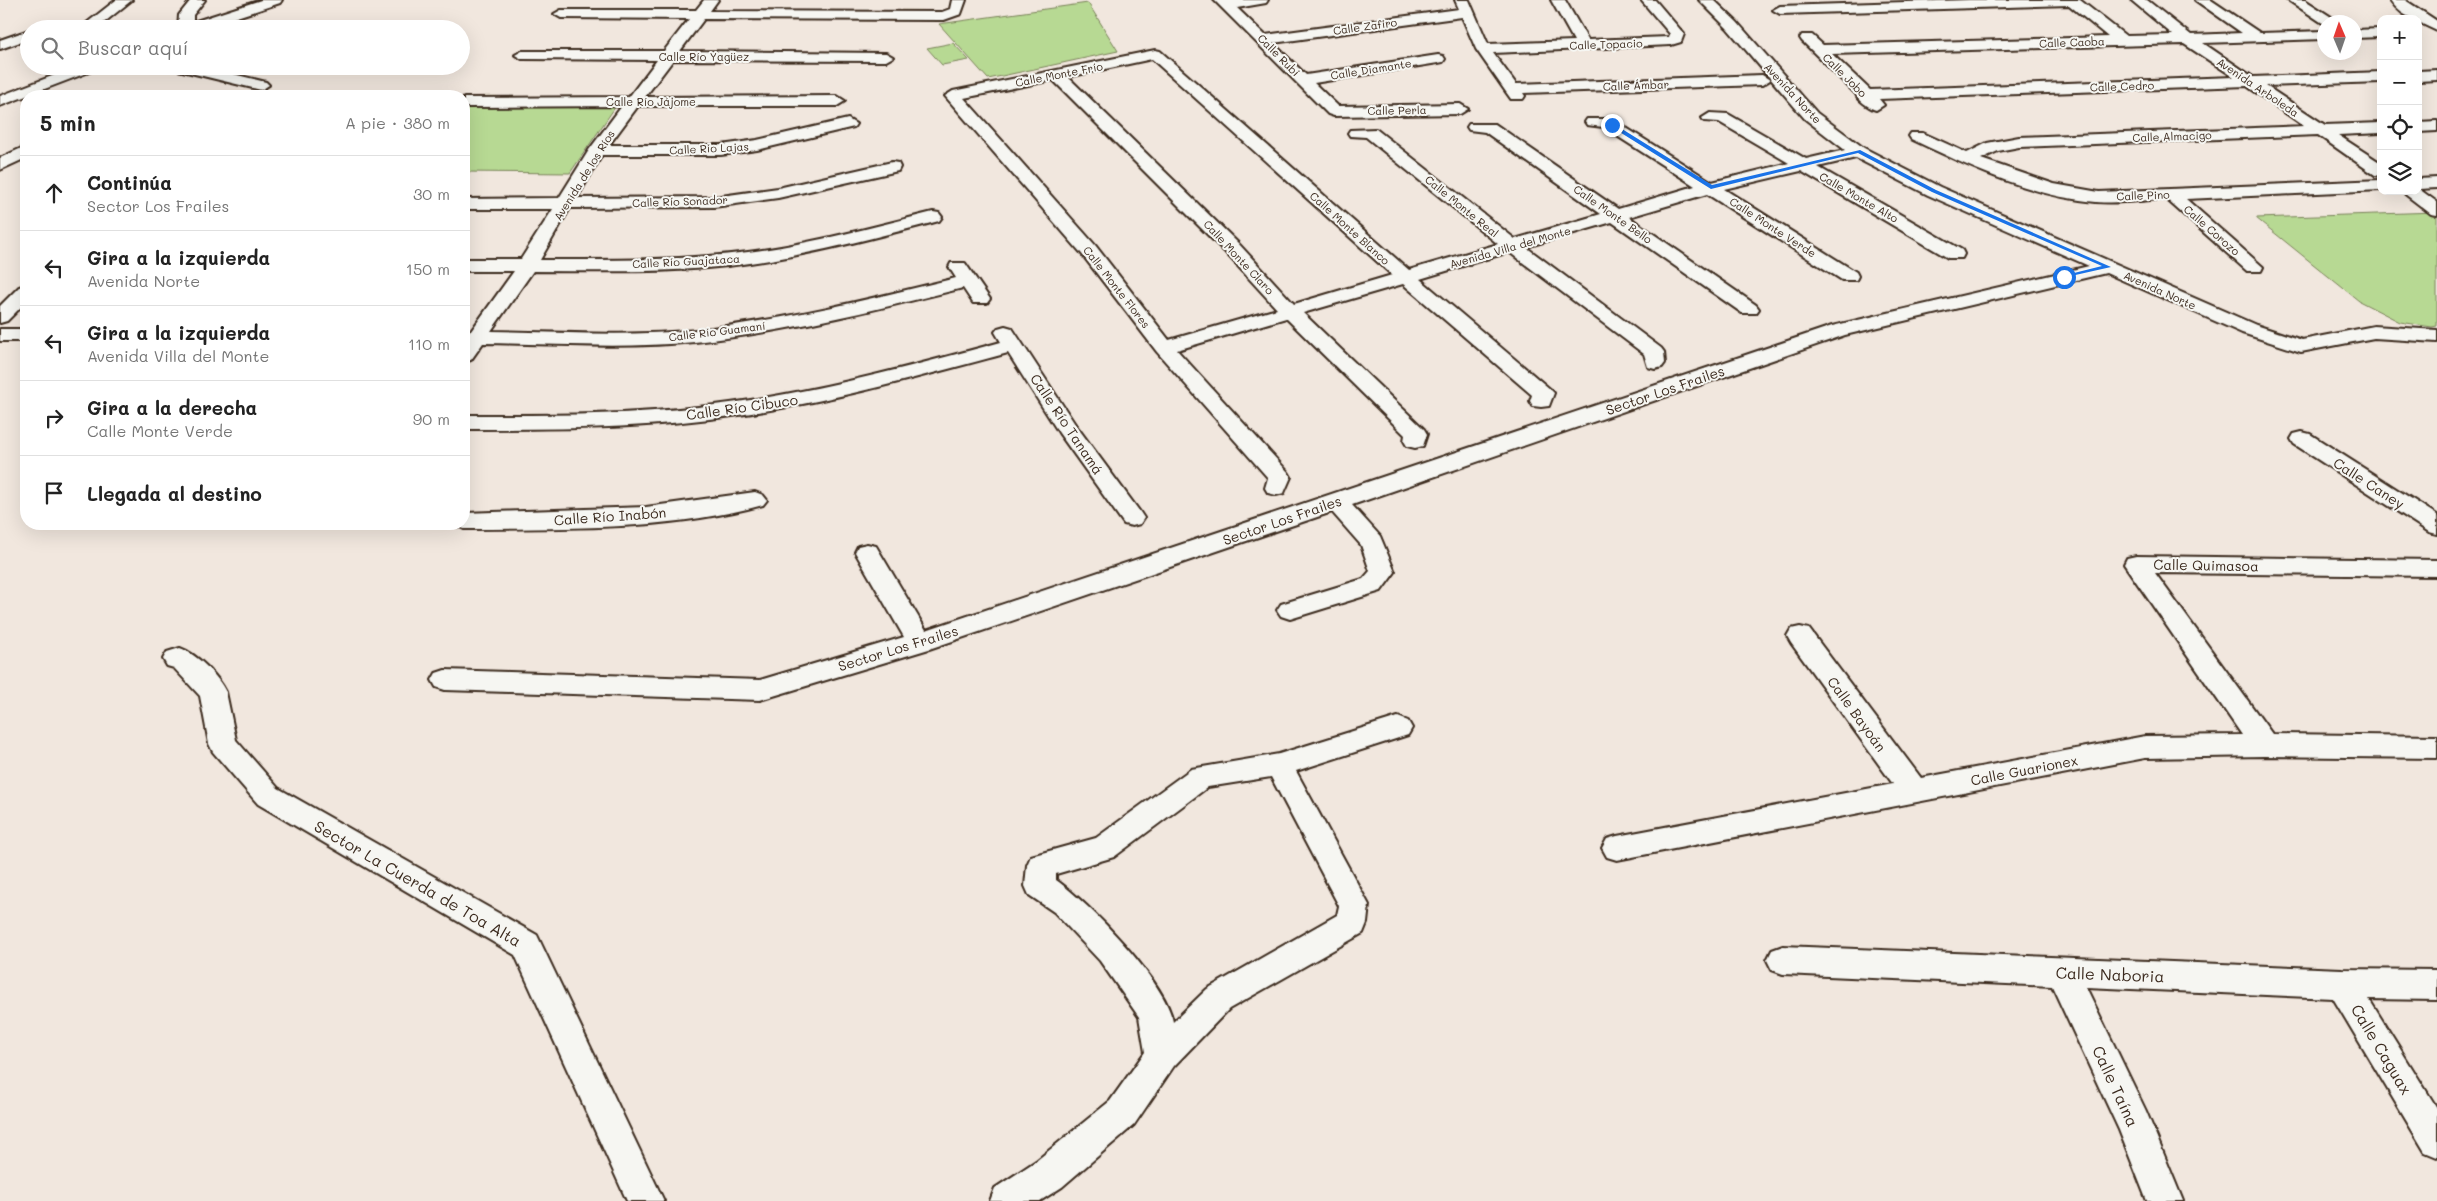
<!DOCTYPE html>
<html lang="es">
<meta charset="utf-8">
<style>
:root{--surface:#fff;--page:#f6f6f6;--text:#222;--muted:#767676;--line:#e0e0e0}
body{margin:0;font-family:Mali,sans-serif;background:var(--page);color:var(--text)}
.controls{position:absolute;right:15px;top:15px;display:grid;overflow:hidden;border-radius:10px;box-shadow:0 5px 20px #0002}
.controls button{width:45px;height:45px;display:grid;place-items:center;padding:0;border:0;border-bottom:1px solid var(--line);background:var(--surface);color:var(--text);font:25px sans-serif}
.compass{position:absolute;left:2317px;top:15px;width:45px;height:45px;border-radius:50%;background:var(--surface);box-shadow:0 5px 20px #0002;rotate:358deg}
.stop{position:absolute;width:15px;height:15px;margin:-11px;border:4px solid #1a73e8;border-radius:50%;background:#fff}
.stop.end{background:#1a73e8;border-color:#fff;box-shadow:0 1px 5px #0008}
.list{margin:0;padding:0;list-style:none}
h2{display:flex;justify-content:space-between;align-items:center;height:65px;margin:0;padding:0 20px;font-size:21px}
h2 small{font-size:16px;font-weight:400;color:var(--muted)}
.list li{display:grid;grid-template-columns:32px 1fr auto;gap:15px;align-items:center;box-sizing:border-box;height:75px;padding:0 20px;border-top:1px solid var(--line)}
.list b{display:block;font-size:19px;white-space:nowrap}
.list p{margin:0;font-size:16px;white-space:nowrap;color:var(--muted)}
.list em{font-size:16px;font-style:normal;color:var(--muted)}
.icon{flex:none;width:28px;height:28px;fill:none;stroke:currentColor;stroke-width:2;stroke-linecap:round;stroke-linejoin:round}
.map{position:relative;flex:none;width:2437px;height:1201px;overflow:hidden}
.search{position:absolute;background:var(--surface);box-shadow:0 5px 20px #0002;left:20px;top:20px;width:450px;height:55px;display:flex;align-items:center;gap:12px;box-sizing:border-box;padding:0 18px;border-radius:28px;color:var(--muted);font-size:19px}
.panel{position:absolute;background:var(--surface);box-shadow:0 5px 20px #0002;left:20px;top:90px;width:450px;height:440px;border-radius:20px}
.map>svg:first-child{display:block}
.green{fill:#b7d993;stroke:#798258}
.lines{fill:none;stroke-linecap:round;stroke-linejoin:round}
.minor-casing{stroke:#3b2a1e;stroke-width:4}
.minor{fill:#f6f6f2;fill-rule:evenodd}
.route{fill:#1a73e8}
.labels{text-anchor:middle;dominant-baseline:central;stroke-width:4;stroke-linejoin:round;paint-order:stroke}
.far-street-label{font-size:11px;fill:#3b2a1e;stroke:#f6f6f2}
.street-label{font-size:14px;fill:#3b2a1e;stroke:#f6f6f2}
.near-street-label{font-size:16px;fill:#3b2a1e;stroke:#f6f6f2}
</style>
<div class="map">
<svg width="2437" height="1201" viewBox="0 0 2437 1201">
<rect width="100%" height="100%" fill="#f1e7de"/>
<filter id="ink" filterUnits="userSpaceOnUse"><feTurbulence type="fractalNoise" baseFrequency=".02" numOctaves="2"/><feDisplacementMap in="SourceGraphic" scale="10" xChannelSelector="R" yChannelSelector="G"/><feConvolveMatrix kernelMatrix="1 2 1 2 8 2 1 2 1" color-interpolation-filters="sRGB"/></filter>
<g filter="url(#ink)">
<!-- green -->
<g class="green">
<path d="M1088 3 1118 51 988 79 939 24Z"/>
<path d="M953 43 969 60 942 65 927 48Z"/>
<path d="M618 103 570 173 464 172V104Z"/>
<path d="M2437 212V326L2432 327 2400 322 2359 301 2256 218Z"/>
</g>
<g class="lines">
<!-- minor casing -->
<g class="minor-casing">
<g id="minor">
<path d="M116 0H132L96 29H79Z"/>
<path d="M191 0H205L193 15V22L261 0H282L280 3 200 29H178L179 15Z"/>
<path d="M704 0H718L710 11 942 12 950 9 952 0H966L961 14 944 20 704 19 680 51 886 53 893 57 886 61 673 60 645 97 837 96 845 101 837 106H638L609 145H721L757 140 848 119 856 124 854 127 757 150 721 155H602L577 198 714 197 778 188 892 162 898 163 900 167 898 171 778 198 714 207 570 208 540 260C609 260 679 261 748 252 811 244 872 227 933 212L939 213 942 217 939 221C877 237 814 254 750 263 678 274 605 271 533 271L491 331C559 332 628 337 696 330 784 320 870 299 956 278L949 267 951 263H965L990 299 987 303H973L963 288C874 310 786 332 695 342 625 349 554 344 483 343L471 360 464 362V331H471L514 271H464V259H521L553 209H464V199L559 198 589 150 622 106 466 107 464 106V98L629 97 657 60 522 59 515 55 522 51H664L689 19 561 18 554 14 561 10H696Z"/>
<path d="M1214 0H1268L1266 3 1237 8 1265 35 1459 9 1455 0H1469L1488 44 1574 41 1551 0H1565L1588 40 1669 37 1670 34 1641 0H1655L1684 34 1681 42 1671 45 1493 53 1516 84 1762 75 1770 80 1762 85 1523 93 1525 96 1523 99H1511L1506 92 1476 49 1462 17 1273 43 1306 75 1438 55 1443 56 1445 59 1443 62 1438 63 1314 83 1338 106 1460 104 1468 109 1460 114 1334 116 1328 114Z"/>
<path d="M1699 0H1714L1737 22 1817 113 1864 148 1940 187 2256 325 2302 340 2374 326 2437 330V342L2374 338 2301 352 2242 333 2106 273 1845 335 1352 505 1380 536 1395 572 1381 591 1290 619 1281 616 1277 610 1281 604 1363 579 1370 571 1361 545 1332 512 929 649 760 700 445 690 436 687 432 680 436 673 445 670 760 680 904 637 855 552 858 546 867 544 876 546 926 630 1832 326 2089 266 1928 195 1856 158 1818 167 1962 250 1964 254 1962 258H1948L1801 171 1724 189 1856 272 1858 276 1856 280H1842L1707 194 1629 217 1756 305 1759 309 1756 313H1742L1612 222 1526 247 1661 348 1664 352 1665 363 1662 367 1655 369 1648 367 1644 354 1509 252 1420 279 1550 389 1554 393 1549 406 1541 407 1533 406 1530 401 1532 395 1403 284 1303 313 1424 429 1427 434 1423 446 1415 448 1407 446 1404 441 1405 435 1286 318 1177 350 1288 472 1291 477 1284 493 1276 495 1268 493 1265 488 1268 478 1157 352 1081 253 945 96 953 91 1155 50 1160 51 1409 270 1498 244 1366 137 1350 136 1348 133 1350 130 1376 129 1515 239 1601 214 1485 132 1469 130 1467 127 1469 124H1495L1618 209 1695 186 1603 127 1587 125 1585 122 1587 119H1612L1712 182 1789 163 1719 122 1704 121 1702 118 1710 113 1728 114 1806 159 1845 150 1805 119 1727 28ZM1152 59 1392 275 1294 304 1238 243 1068 77ZM1053 80 1224 251 1277 309 1169 340 1095 245 964 98Z"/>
<path d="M1969 0H2080L2126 36 2173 35 2131 0H2147L2191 35 2242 33 2195 0H2211L2260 33 2324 31V39L2203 43 2253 77 2381 72V82L2266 86 2325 125 2381 123V133L2338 135 2381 163V176L2375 175 2318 135 2019 147 1998 151 1981 159 2054 184 2099 192 2381 180V190L2186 199 2263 267 2261 271H2247L2166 199C2143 200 2119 204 2096 202 2030 196 1970 167 1911 139L1909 136 1911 133H1923L1967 153 1987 143 2019 137 2304 126 2247 86 1879 99 1884 105 1876 110C1869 108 1857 99 1856 94L1802 41 1800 38 1802 35H1812L1823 45 2108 37 2069 5 1780 14 1773 10 1780 6ZM2184 44 2234 77 1870 90 1832 54Z"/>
<path d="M2288 0H2305L2339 22 2324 24Z"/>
<path d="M2390 0H2405L2437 21V31L2418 22V19C2407 19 2396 9 2390 0Z"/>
<path d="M43 25H63L70 29H36Z"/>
<path d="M2381 29V37L2354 38V30Z"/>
<path d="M29 30V39L0 49V40Z"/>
<path d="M78 66H99L97 69 0 106V96Z"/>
<path d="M172 66H200L266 82 269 85 261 90 174 69Z"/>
<path d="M2437 70V80L2418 81V71Z"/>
<path d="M2437 121V131L2418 132V122Z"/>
<path d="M26 146V158L0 170V158Z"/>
<path d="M2437 178V188L2419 189 2437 202V215L2431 214 2401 191H2418V179Z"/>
<path d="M26 285V302L7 321 0 323V306L19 287Z"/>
<path d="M1005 326 1012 328 1075 424 1140 512 1144 518 1140 524 1132 526 1124 524 1059 433 1008 353C919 377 830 402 739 415 648 429 556 429 464 429V415C542 415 621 416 698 407 801 396 902 369 1001 342L995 332 998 328Z"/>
<rect x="0" y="329" width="26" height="12"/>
<path d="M2302 432 2310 434 2437 515V534L2429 532 2294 444 2291 439 2294 434Z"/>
<path d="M755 492 763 495 767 500 763 505C667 531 562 528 464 529L454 524H464V513L646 507Z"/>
<path d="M2136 556 2437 560V576L2155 573 2272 734 2437 736V758L2264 756 2145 758 1617 860 1607 857 1602 848 1607 839 1617 836 1893 784 1791 643 1787 636 1791 629 1800 627 1809 629 1921 778 2145 736 2242 735 2124 564 2127 558Z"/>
<path d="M180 648C197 654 218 676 226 692L236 740 278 788 537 935 664 1201H627L515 955 258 804 213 752 209 744 200 696 174 668 167 666 163 659 167 652Z"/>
<path d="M1398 717 1408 721 1412 728 1408 735 1296 771 1369 905 1367 923 1363 933 1229 1009 1174 1066 1134 1125 1062 1187 1040 1201H990L995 1188 1036 1161 1110 1101 1145 1052 1139 1017 1100 961 1054 912 1029 895 1025 886 1027 865 1031 856 1096 838 1191 769 1279 754ZM1271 777 1339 906 1337 915 1207 989 1173 1022C1166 982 1089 903 1056 880V874L1114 857 1208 787Z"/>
<path d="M1783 946 2342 969 2437 970V1000L2369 999 2437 1108V1157L2425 1152 2333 998 2086 987 2146 1111 2183 1201H2147L2119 1130 2052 986 1783 974 1772 970 1767 960 1772 950Z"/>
</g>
</g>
<!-- minor -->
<use href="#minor" class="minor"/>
</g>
</g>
<!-- route -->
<path class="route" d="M1610 124H1614L1712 185 1860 150 1936 190 2111 267 2062 278V276L2102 266 1932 192 1858 153 1711 189 1610 126Z"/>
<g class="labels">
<!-- far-street labels -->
<g class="far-street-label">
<text transform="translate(1365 26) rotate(-8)">Calle Zafiro</text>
<text transform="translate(2072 42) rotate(-2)">Calle Caoba</text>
<text transform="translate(1606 44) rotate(-2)">Calle Topacio</text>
<text transform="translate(1279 55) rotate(45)">Calle Rubí</text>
<text x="704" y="56">Calle Río Yagüez</text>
<text transform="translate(1371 69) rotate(-9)">Calle Diamante</text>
<text transform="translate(1059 74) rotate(-11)">Calle Monte Frío</text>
<text transform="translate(1845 75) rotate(45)">Calle Jobo</text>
<text transform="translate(1636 85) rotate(-2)">Calle Ámbar</text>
<text transform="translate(2122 86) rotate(-2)">Calle Cedro</text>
<text transform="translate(2258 87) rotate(34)">Avenida Arboleda</text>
<text transform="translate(1793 93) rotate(47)">Avenida Norte</text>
<text x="651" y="101">Calle Río Jájome</text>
<text transform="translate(1397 110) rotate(-1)">Calle Perla</text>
<text transform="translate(2172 136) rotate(-2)">Calle Almacigo</text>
<text transform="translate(709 148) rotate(-3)">Calle Río Lajas</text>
<text transform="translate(584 175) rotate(-58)">Avenida de los Ríos</text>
<text transform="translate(2143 195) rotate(-2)">Calle Pino</text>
<text transform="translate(1859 197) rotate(30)">Calle Monte Alto</text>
<text transform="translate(680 201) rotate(-2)">Calle Río Sonador</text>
<text transform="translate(1462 206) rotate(39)">Calle Monte Real</text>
<text transform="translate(1613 214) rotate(35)">Calle Monte Bello</text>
<text transform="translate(1773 227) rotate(33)">Calle Monte Verde</text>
<text transform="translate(1350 228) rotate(42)">Calle Monte Blanco</text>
<text transform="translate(2212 230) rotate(41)">Calle Corozo</text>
<text transform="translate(1510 247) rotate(-16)">Avenida Villa del Monte</text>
<text transform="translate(1239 257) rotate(47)">Calle Monte Claro</text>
<text transform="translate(686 261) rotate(-3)">Calle Río Guajataca</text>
<text transform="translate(1117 287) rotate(52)">Calle Monte Flores</text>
<text transform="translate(2160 290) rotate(24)">Avenida Norte</text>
<text transform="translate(717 331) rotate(-7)">Calle Río Guamaní</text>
</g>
<!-- street labels -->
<g class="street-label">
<text transform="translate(1665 390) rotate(-19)">Sector Los Frailes</text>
<text transform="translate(742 407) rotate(-8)">Calle Río Cibuco</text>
<text transform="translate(1067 424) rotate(56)">Calle Río Tanamá</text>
<text transform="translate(2369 483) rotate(33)">Calle Caney</text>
<text transform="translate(610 516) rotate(-4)">Calle Río Inabón</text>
<text transform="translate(1282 520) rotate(-19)">Sector Los Frailes</text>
<text transform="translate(2206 565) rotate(1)">Calle Quimasoa</text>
<text transform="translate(898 648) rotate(-17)">Sector Los Frailes</text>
<text transform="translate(1857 714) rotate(54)">Calle Bayoán</text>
<text transform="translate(2024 770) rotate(-11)">Calle Guarionex</text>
</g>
<!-- near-street labels -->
<g class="near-street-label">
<text transform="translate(418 883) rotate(30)">Sector La Cuerda de Toa Alta</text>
<text transform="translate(2110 974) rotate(2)">Calle Naboria</text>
<text transform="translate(2382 1049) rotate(59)">Calle Caguax</text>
<text transform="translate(2116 1086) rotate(65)">Calle Taína</text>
</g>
</g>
</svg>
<div class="controls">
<button>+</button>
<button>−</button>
<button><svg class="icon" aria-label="locate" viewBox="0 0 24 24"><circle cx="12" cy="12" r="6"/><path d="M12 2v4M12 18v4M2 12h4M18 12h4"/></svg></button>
<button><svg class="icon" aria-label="layers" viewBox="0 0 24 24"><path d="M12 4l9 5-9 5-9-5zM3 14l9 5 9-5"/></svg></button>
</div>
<svg class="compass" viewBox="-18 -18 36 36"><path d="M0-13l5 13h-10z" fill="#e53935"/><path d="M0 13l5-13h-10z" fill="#767676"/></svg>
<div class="stop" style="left:2064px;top:277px"></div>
<div class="stop end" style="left:1612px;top:125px"></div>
<div class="search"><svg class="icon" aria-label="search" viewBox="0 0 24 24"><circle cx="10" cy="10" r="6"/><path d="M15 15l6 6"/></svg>Buscar aquí</div>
<section class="panel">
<h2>5 min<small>A pie · 380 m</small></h2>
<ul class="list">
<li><svg class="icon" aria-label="ahead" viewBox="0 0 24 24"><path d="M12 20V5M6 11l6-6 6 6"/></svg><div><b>Continúa</b><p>Sector Los Frailes</p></div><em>30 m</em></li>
<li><svg class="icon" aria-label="left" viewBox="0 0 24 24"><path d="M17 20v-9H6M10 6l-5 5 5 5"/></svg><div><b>Gira a la izquierda</b><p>Avenida Norte</p></div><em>150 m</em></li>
<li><svg class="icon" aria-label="left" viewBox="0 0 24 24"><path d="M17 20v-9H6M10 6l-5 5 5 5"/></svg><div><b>Gira a la izquierda</b><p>Avenida Villa del Monte</p></div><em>110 m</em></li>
<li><svg class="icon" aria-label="right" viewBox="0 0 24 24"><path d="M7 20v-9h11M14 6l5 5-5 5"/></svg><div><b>Gira a la derecha</b><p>Calle Monte Verde</p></div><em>90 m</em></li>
<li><svg class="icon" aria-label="arrive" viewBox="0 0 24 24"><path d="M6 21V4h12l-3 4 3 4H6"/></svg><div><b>Llegada al destino</b></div></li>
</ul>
</section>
</div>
